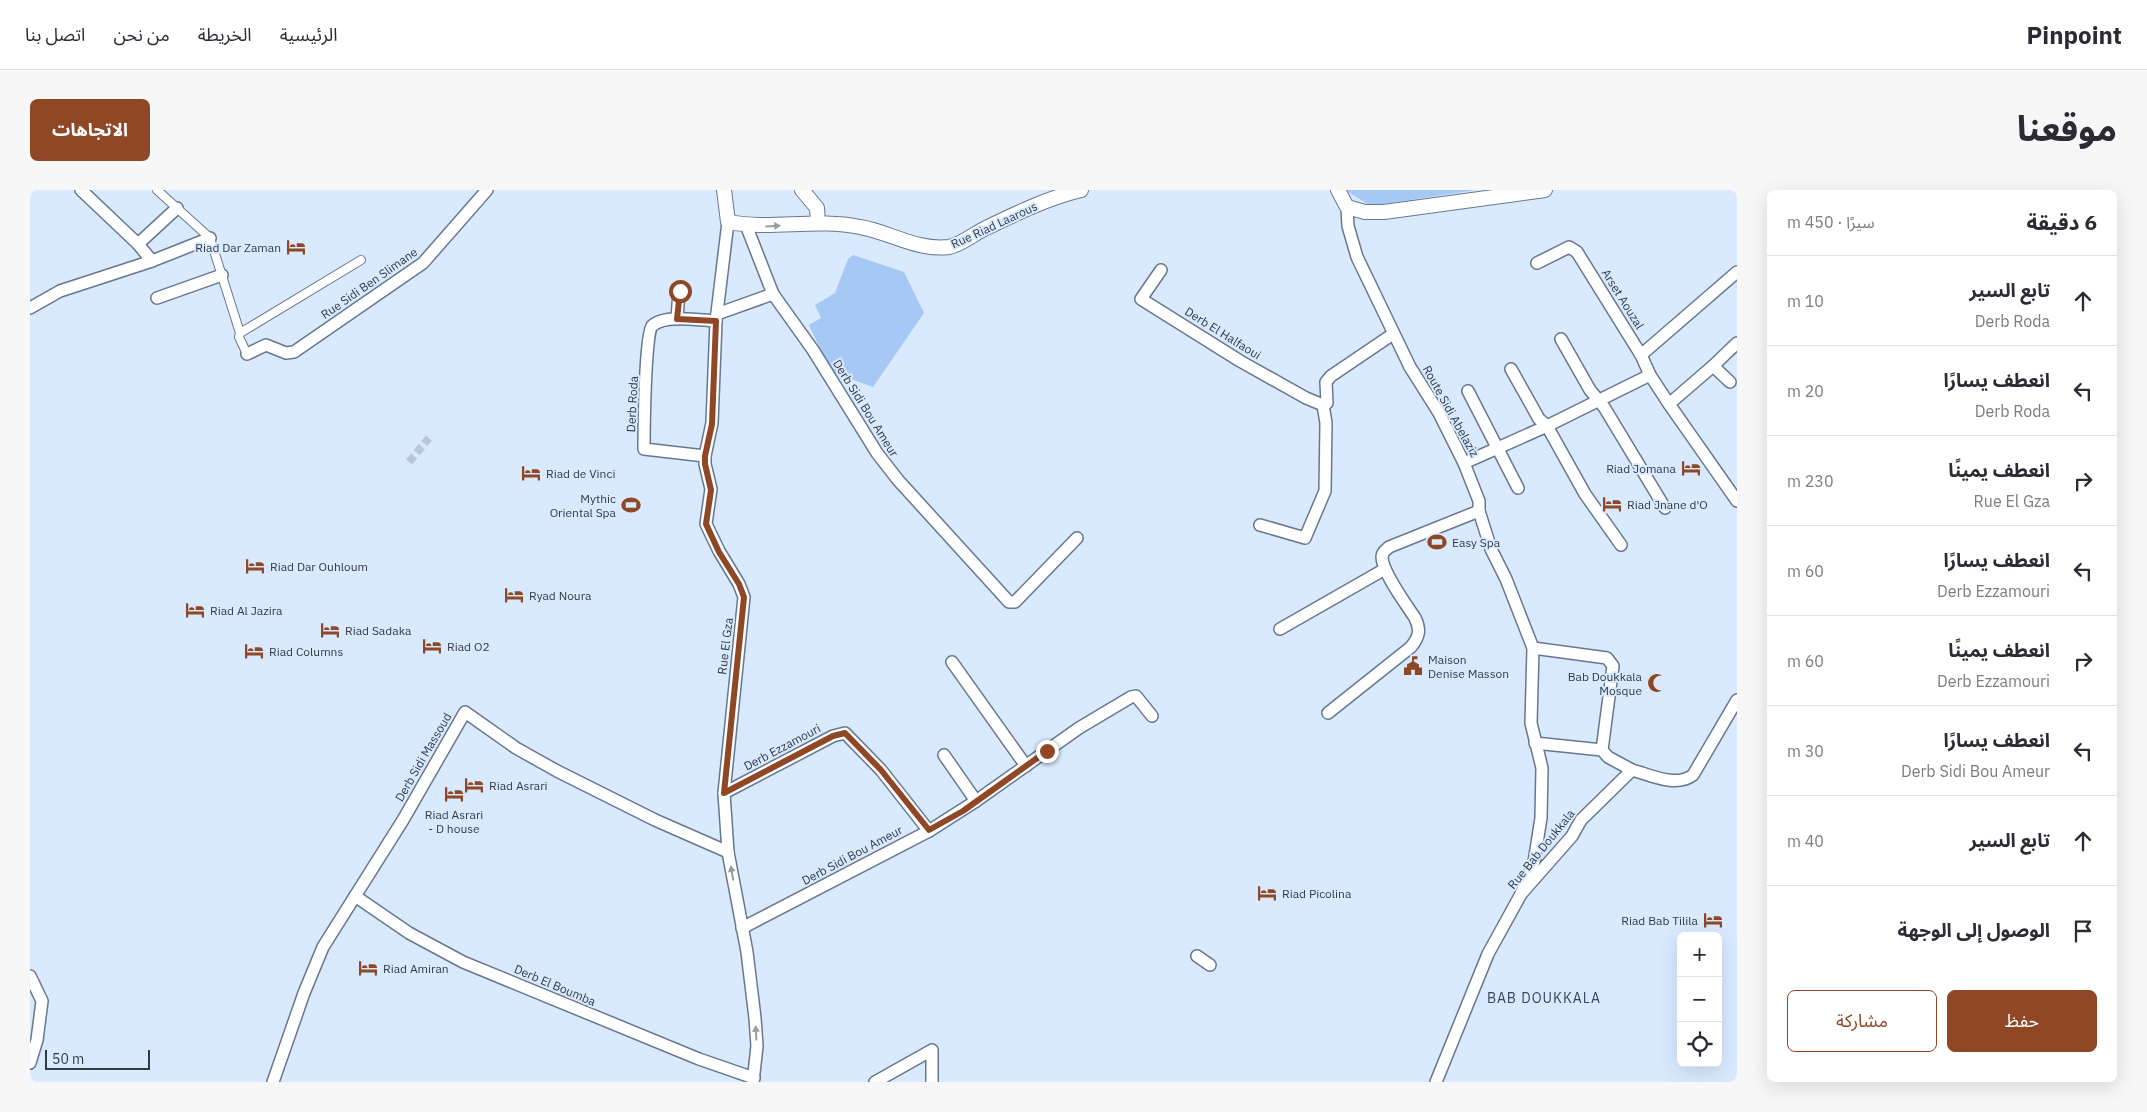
<!DOCTYPE html>
<html lang="ar">
<meta charset="utf-8">
<style>
:root{--surface:#fff;--page:#f7f7f7;--text:#2b2b33;--muted:#7c7c81;--line:#e1e1e2;--accent:#8f4726}
body{margin:0;font-family:"IBM Plex Sans","Noto Sans Arabic",sans-serif;background:var(--page);color:var(--text);direction:rtl}
.controls{position:absolute;right:15px;bottom:15px;display:grid;overflow:hidden;border-radius:8px;box-shadow:0 5px 20px #0002}
.controls button{width:45px;height:45px;display:grid;place-items:center;padding:0;border:0;border-bottom:1px solid var(--line);background:var(--surface);color:var(--text);font:25px sans-serif}
.scale{position:absolute;left:15px;bottom:12px;width:105px;box-sizing:border-box;padding-left:5px;border:2px solid #323a44;border-top:0;font-size:14px;line-height:18px;white-space:nowrap;color:#323a44;-webkit-text-stroke:4px #d9eaff;paint-order:stroke}
.stop{position:absolute;width:15px;height:15px;margin:-11px;border:4px solid #8f4726;border-radius:50%;background:#fff}
.stop.end{background:#8f4726;border-color:#fff;box-shadow:0 1px 5px #0008}
.list{margin:0;padding:0;list-style:none}
h2{display:flex;justify-content:space-between;align-items:center;height:65px;margin:0;padding:0 20px;font-size:21px}
h2 small{font-size:16px;font-weight:400;color:var(--muted)}
.list li{display:grid;grid-template-columns:32px 1fr auto;gap:15px;align-items:center;box-sizing:border-box;height:90px;padding:0 20px;border-top:1px solid var(--line)}
.list b{display:block;font-size:19px;white-space:nowrap}
.list p{margin:0;font-size:16px;white-space:nowrap;color:var(--muted)}
.list em{font-size:16px;font-style:normal;color:var(--muted)}
.actions{display:flex;gap:10px;padding:15px 20px}
.actions a{flex:1;padding:11px 0;border:1px solid var(--accent);border-radius:8px;text-align:center;font-size:18px;color:var(--accent)}
.actions .main{background:var(--accent);color:#fff}
.icon{flex:none;width:28px;height:28px;fill:none;stroke:currentColor;stroke-width:2;stroke-linecap:round;stroke-linejoin:round}
.map{position:relative;flex:none;width:1707px;height:892px;overflow:hidden;direction:ltr;border-radius:8px}
header{display:flex;align-items:center;gap:30px;box-sizing:border-box;height:70px;padding:0 25px;background:var(--surface);border-bottom:1px solid var(--line)}
header strong{font-size:24px}
nav{display:flex;gap:28px;margin-inline-start:auto;font-size:18px}
.intro{display:flex;align-items:center;justify-content:space-between;box-sizing:border-box;height:120px;padding:0 30px}
h1{margin:0;font-size:35px}
.button{padding:12px 22px;border-radius:8px;background:var(--accent);color:#fff;font-size:18px;font-weight:700}
main{display:flex;gap:30px;padding:0 30px}
aside{flex:1;background:var(--surface);border-radius:8px;box-shadow:0 5px 20px #0002}
.map>svg:first-child{display:block}
.green{fill:#a5c9f4}
.lines{fill:none;stroke-linecap:round;stroke-linejoin:round}
.pedestrian-tunnel{stroke:#b8c7da;stroke-width:8;stroke-dasharray:8 4;stroke-linecap:butt}
.pedestrian-casing{stroke:#66788f;stroke-width:10}
.minor-casing{stroke:#66788f;stroke-width:14}
.tertiary-casing{stroke:#66788f;stroke-width:16}
.pedestrian{stroke:#fff;stroke-width:8}
.minor{stroke:#fff;stroke-width:11}
.tertiary{stroke:#fff;stroke-width:14}
.oneway{fill:#989ca2}
.route{stroke:#8f4726;stroke-width:6}
.labels{text-anchor:middle;dominant-baseline:central;stroke-width:4;stroke-linejoin:round;paint-order:stroke}
.street-label{font-size:12px;fill:#323a44;stroke:#d9eaff}
.poi-label{font-size:12px;fill:#323a44;stroke:#d9eaff;text-anchor:start}
.neighbourhood-label{font-size:14px;letter-spacing:1px;fill:#36475c;stroke:#d9eaff}
</style>
<header>
<strong>Pinpoint</strong>
<nav><a>الرئيسية</a><a>الخريطة</a><a>من نحن</a><a>اتصل بنا</a></nav>
</header>
<div class="intro"><h1>موقعنا</h1><a class="button">الاتجاهات</a></div>
<main>
<aside>
<h2>6 دقيقة<small>سيرًا · 450 m</small></h2>
<ul class="list">
<li><svg class="icon" aria-label="ahead" viewBox="0 0 24 24"><path d="M12 20V5M6 11l6-6 6 6"/></svg><div><b>تابع السير</b><p>Derb Roda</p></div><em>10 m</em></li>
<li><svg class="icon" aria-label="left" viewBox="0 0 24 24"><path d="M17 20v-9H6M10 6l-5 5 5 5"/></svg><div><b>انعطف يسارًا</b><p>Derb Roda</p></div><em>20 m</em></li>
<li><svg class="icon" aria-label="right" viewBox="0 0 24 24"><path d="M7 20v-9h11M14 6l5 5-5 5"/></svg><div><b>انعطف يمينًا</b><p>Rue El Gza</p></div><em>230 m</em></li>
<li><svg class="icon" aria-label="left" viewBox="0 0 24 24"><path d="M17 20v-9H6M10 6l-5 5 5 5"/></svg><div><b>انعطف يسارًا</b><p>Derb Ezzamouri</p></div><em>60 m</em></li>
<li><svg class="icon" aria-label="right" viewBox="0 0 24 24"><path d="M7 20v-9h11M14 6l5 5-5 5"/></svg><div><b>انعطف يمينًا</b><p>Derb Ezzamouri</p></div><em>60 m</em></li>
<li><svg class="icon" aria-label="left" viewBox="0 0 24 24"><path d="M17 20v-9H6M10 6l-5 5 5 5"/></svg><div><b>انعطف يسارًا</b><p>Derb Sidi Bou Ameur</p></div><em>30 m</em></li>
<li><svg class="icon" aria-label="ahead" viewBox="0 0 24 24"><path d="M12 20V5M6 11l6-6 6 6"/></svg><div><b>تابع السير</b></div><em>40 m</em></li>
<li><svg class="icon" aria-label="arrive" viewBox="0 0 24 24"><path d="M6 21V4h12l-3 4 3 4H6"/></svg><div><b>الوصول إلى الوجهة</b></div></li>
</ul>
<div class="actions"><a class="main">حفظ</a><a>مشاركة</a></div>
</aside>
<div class="map">
<svg width="1707" height="892" viewBox="0 0 1707 892">
<rect width="100%" height="100%" fill="#d9eaff"/>
<!-- green -->
<g class="green">
<path d="M1315 0H1446L1341 16Z"/>
<path d="M823 65 874 82 894 123 843 197 801 182 779 135 791 128 785 115 805 103 818 69Z"/>
</g>
<g class="lines">
<!-- pedestrian-tunnel -->
<path class="pedestrian-tunnel" d="M379 272 399 248"/>
<!-- pedestrian casing -->
<g class="pedestrian-casing">
<g id="pedestrian">
<path d="M127 0 180 48 210 143 209 147 217 164"/>
<path d="M210 143 331 70"/>
</g>
</g>
<!-- minor casing -->
<g class="minor-casing">
<g id="minor">
<path d="M51 0 108 54 122 71"/>
<path d="M1317 17 1318 36 1327 67 1380 177 1409 223 1434 273 1449 311V321L1461 359 1476 389 1503 458 1501 533 1512 578 1511 628 1504 672 1491 704"/>
<path d="M698 32 686 131 682 233 675 266V274L681 299 676 334 689 361 709 394 714 407 694 603 698 662 717 762 725 828 727 856 723 892"/>
<path d="M716 35 743 104 783 160 847 263 868 290 979 412H985L1047 348"/>
<path d="M108 54 147 18"/>
<path d="M1507 73 1539 57 1547 62 1611 165 1620 185"/>
<path d="M1131 80 1111 109 1210 171 1276 208 1293 215 1297 213 1296 192 1301 186 1363 144"/>
<path d="M127 108 192 85"/>
<path d="M0 118 30 101 122 71 180 48"/>
<path d="M687 124 743 104"/>
<path d="M647 129 649 101"/>
<path d="M1531 149 1560 200 1574 217 1635 318"/>
<path d="M217 164 236 155 256 163 264 162 393 73 457 0"/>
<path d="M1611 165 1707 82"/>
<path d="M1683 176 1707 153"/>
<path d="M1481 179 1509 229 1517 236 1555 304 1591 355"/>
<path d="M1438 201 1488 298"/>
<path d="M1639 214 1707 311"/>
<path d="M675 266 614 259C614 243 615 143 622 136 634 124 671 130 686 131"/>
<path d="M1434 273 1517 236 1620 185 1639 214 1683 176 1700 192"/>
<path d="M1230 335 1275 348 1295 301 1296 233 1293 215"/>
<path d="M1250 439 1355 379"/>
<path d="M1503 458 1577 468 1583 476 1572 560 1578 567 1602 580"/>
<path d="M922 472 996 576"/>
<path d="M1298 523 1381 457C1389 447 1391 440 1385 428 1376 414 1352 382 1352 367 1352 362 1356 360 1359 357L1449 321"/>
<path d="M1505 553 1572 560"/>
<path d="M694 603 803 546 815 543 851 580 899 641"/>
<path d="M946 611 1049 538 1101 507 1106 506 1122 526"/>
<path d="M325 706 379 743 433 772 669 869 724 888"/>
<path d="M712 738 899 641 946 611 914 565"/>
<path d="M1167 766 1180 775"/>
<path d="M0 786 12 811 7 850 0 873"/>
<path d="M243 892 274 803 293 757 373 630 435 522 486 558 527 581 625 630 698 662"/>
<path d="M845 892 902 860V892"/>
<path d="M1406 892 1458 764 1491 704 1542 646 1551 630 1602 580C1621 585 1646 598 1663 585L1707 510"/>
</g>
</g>
<!-- tertiary casing -->
<g class="tertiary-casing">
<g id="tertiary">
<path d="M694 0 698 32C742 40 786 28 830 37 860 42 887 61 919 57 931 55 945 43 956 38 987 23 1018 8 1051 0"/>
<path d="M772 0 787 18 788 33"/>
<path d="M1308 0 1317 17 1335 22H1354L1515 0"/>
</g>
</g>
<!-- pedestrian -->
<use href="#pedestrian" class="pedestrian"/>
<!-- minor -->
<use href="#minor" class="minor"/>
<!-- tertiary -->
<use href="#tertiary" class="tertiary"/>
</g>
<!-- one-way arrows -->
<defs><path id="oneway-solid" d="M-6-.8H1V-3.2L6.5 0L1 3.2V.8H-6Z" transform="scale(1.25)"/></defs>
<g class="oneway">
<use href="#oneway-solid" transform="translate(743 36) rotate(-3)"/>
<use href="#oneway-solid" transform="translate(702 683) rotate(-100)"/>
<use href="#oneway-solid" transform="translate(726 843) rotate(-93)"/>
</g>
<g class="lines">
<!-- route -->
<path class="route" d="M650 101 647 129 686 131 682 234 675 266V274L681 300 676 334 689 362 709 394 714 407 694 603 803 546 815 543 851 580 899 640 933 621 1017 561"/>
</g>
<!-- icons -->
<defs>
<g id="hotel-bare" transform="scale(1.5)"><path d="M-6-4.5h1.5V1H6V5H4.5V3h-9V5H-6ZM-4 0a1.8 1.8 0 1 1 3.6 0ZM.5 0V-2.5h3Q6-2.5 6 0Z" fill="#8f4726" stroke="#d9eaff" stroke-width="2.5" paint-order="stroke"/></g>
<g id="stadium-bare" transform="scale(1.5)"><path d="M0-5a6.5 5 0 1 0 0 10a6.5 5 0 1 0 0-10ZM-3.5-1.8h7v3.6h-7Z" fill="#8f4726" stroke="#d9eaff" stroke-width="2.5" paint-order="stroke"/></g>
<g id="civic-bare" transform="scale(1.5)"><path d="M-.6-6.5H3V-4.5H.6V-3L4-1V1h2V6H-6V1h2V-1L-.6-3ZM-1.2 2.5V6h2.4V2.5Z" fill="#8f4726" stroke="#d9eaff" stroke-width="2.5" paint-order="stroke"/></g>
<g id="mosque-bare" transform="scale(1.5)"><path d="M3.5-4.9A6 6 0 1 0 3.5 4.9A5 5 0 1 1 3.5-4.9Z" fill="#8f4726" stroke="#d9eaff" stroke-width="2.5" paint-order="stroke"/></g>
</defs>
<g fill-rule="evenodd">
<use href="#hotel-bare" x="266" y="57"/>
<use href="#hotel-bare" x="1661" y="278"/>
<use href="#hotel-bare" x="501" y="283"/>
<use href="#hotel-bare" x="1582" y="314"/>
<use href="#stadium-bare" x="601" y="315"/>
<use href="#stadium-bare" x="1407" y="352"/>
<use href="#hotel-bare" x="225" y="376"/>
<use href="#hotel-bare" x="484" y="405"/>
<use href="#hotel-bare" x="165" y="420"/>
<use href="#hotel-bare" x="300" y="440"/>
<use href="#hotel-bare" x="402" y="456"/>
<use href="#hotel-bare" x="224" y="461"/>
<use href="#civic-bare" x="1383" y="476"/>
<use href="#mosque-bare" x="1627" y="493"/>
<use href="#hotel-bare" x="444" y="595"/>
<use href="#hotel-bare" x="424" y="604"/>
<use href="#hotel-bare" x="1237" y="703"/>
<use href="#hotel-bare" x="1683" y="730"/>
<use href="#hotel-bare" x="338" y="778"/>
</g>
<g class="labels">
<!-- street labels -->
<g class="street-label">
<text transform="translate(964 35) rotate(-25)">Rue Riad Laarous</text>
<text transform="translate(339 93) rotate(-35)">Rue Sidi Ben Slimane</text>
<text transform="translate(1593 109) rotate(58)">Arset Aouzal</text>
<text transform="translate(1193 143) rotate(32)">Derb El Halfaoui</text>
<text transform="translate(602 214) rotate(-87)">Derb Roda</text>
<text transform="translate(836 218) rotate(58)">Derb Sidi Bou Ameur</text>
<text transform="translate(1421 221) rotate(61)">Route Sidi Abelaziz</text>
<text transform="translate(695 456) rotate(-83)">Rue El Gza</text>
<text transform="translate(752 557) rotate(-28)">Derb Ezzamouri</text>
<text transform="translate(393 567) rotate(-60)">Derb Sidi Massoud</text>
<text transform="translate(1511 659) rotate(-51)">Rue Bab Doukkala</text>
<text transform="translate(822 665) rotate(-28)">Derb Sidi Bou Ameur</text>
<text transform="translate(525 795) rotate(23)">Derb El Boumba</text>
</g>
<!-- poi labels -->
<g class="poi-label">
<text x="251" y="57" text-anchor="end">Riad Dar Zaman</text>
<text x="1646" y="278" text-anchor="end">Riad Jomana</text>
<text x="516" y="283">Riad de Vinci</text>
<text x="586" y="308" text-anchor="end">Mythic<tspan x="586" dy="14">Oriental Spa</tspan></text>
<text x="1597" y="314">Riad Jnane d'O</text>
<text x="1422" y="352">Easy Spa</text>
<text x="240" y="376">Riad Dar Ouhloum</text>
<text x="499" y="405">Ryad Noura</text>
<text x="180" y="420">Riad Al Jazira</text>
<text x="315" y="440">Riad Sadaka</text>
<text x="417" y="456">Riad O2</text>
<text x="239" y="461">Riad Columns</text>
<text x="1398" y="469">Maison<tspan x="1398" dy="14">Denise Masson</tspan></text>
<text x="1612" y="486" text-anchor="end">Bab Doukkala<tspan x="1612" dy="14">Mosque</tspan></text>
<text x="459" y="595">Riad Asrari</text>
<text x="424" y="624" text-anchor="middle">Riad Asrari<tspan x="424" dy="14">- D house</tspan></text>
<text x="1252" y="703">Riad Picolina</text>
<text x="1668" y="730" text-anchor="end">Riad Bab Tilila</text>
<text x="353" y="778">Riad Amiran</text>
</g>
<!-- neighbourhood labels -->
<g class="neighbourhood-label">
<text x="1514" y="808">BAB DOUKKALA</text>
</g>
</g>
</svg>
<div class="controls">
<button>+</button>
<button>−</button>
<button><svg class="icon" aria-label="locate" viewBox="0 0 24 24"><circle cx="12" cy="12" r="6"/><path d="M12 2v4M12 18v4M2 12h4M18 12h4"/></svg></button>
</div>
<div class="scale">50 m</div>
<div class="stop" style="left:650px;top:101px"></div>
<div class="stop end" style="left:1017px;top:561px"></div>
</div>
</main>
